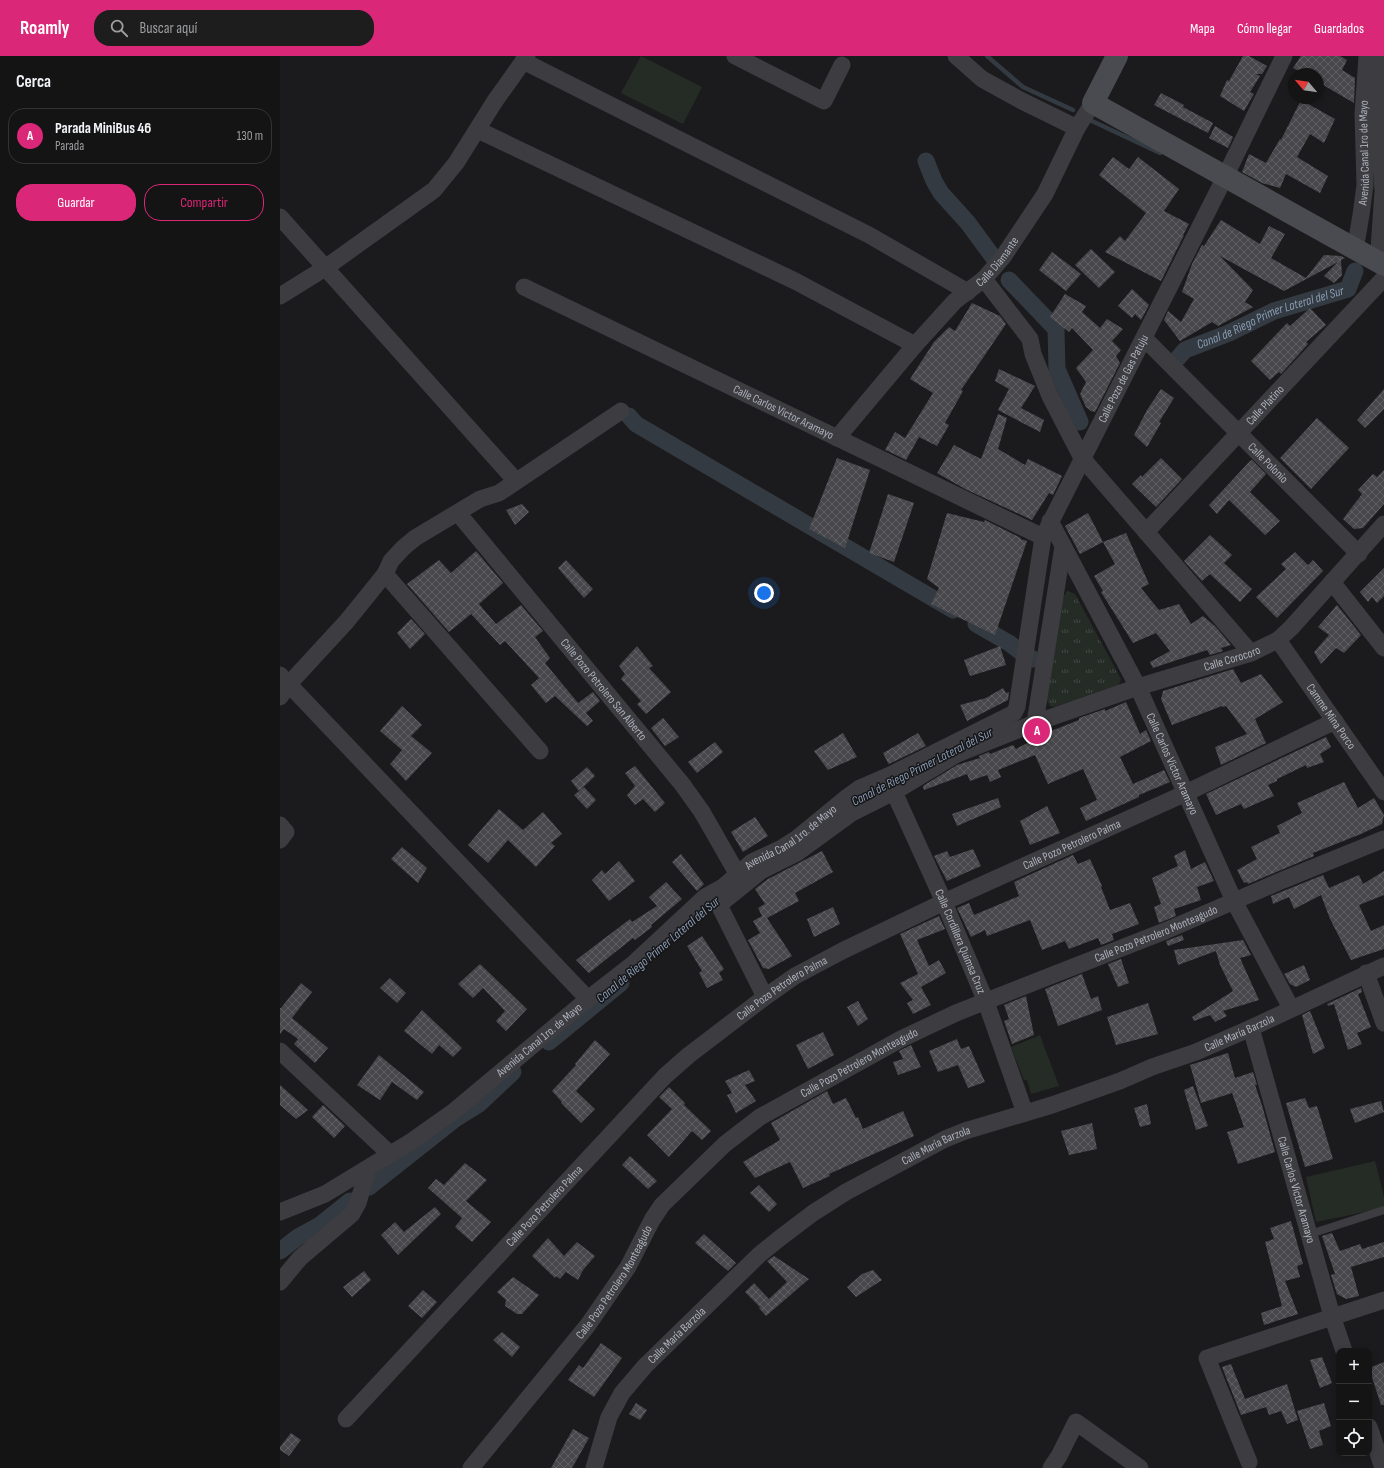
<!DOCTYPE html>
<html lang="es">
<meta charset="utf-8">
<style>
:root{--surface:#141415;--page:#1d1d1e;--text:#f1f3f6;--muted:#9d9ea0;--line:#333334;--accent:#db2777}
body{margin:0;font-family:"Sofia Sans Condensed",sans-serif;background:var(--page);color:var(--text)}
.controls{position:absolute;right:12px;bottom:12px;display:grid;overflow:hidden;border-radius:8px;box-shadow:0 2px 6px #0003}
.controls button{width:36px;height:36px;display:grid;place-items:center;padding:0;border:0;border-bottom:1px solid var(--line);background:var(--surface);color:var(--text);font:20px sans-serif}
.compass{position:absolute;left:1008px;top:12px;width:36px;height:36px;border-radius:50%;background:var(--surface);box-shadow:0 2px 6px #0003;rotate:299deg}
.you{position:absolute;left:484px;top:537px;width:14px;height:14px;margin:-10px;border:3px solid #fff;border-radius:50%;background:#1a73e8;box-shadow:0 0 0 6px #1a73e833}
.badge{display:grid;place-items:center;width:26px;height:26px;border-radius:50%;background:var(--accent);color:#fff;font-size:13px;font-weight:700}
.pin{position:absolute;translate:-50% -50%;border:2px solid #fff;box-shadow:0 1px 4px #0006}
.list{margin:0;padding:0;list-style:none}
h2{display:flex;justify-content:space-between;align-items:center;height:52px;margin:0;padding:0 16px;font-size:17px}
h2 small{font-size:13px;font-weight:400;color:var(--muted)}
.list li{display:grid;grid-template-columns:26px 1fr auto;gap:12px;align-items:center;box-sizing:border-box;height:56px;margin:0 8px 8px;padding:0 8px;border:1px solid var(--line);border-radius:16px}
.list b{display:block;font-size:15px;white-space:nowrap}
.list p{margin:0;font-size:13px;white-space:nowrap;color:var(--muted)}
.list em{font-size:13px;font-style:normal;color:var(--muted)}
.actions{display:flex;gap:8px;padding:12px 16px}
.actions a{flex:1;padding:9px 0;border:1px solid var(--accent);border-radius:16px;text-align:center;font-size:14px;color:var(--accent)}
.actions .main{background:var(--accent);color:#fff}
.icon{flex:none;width:22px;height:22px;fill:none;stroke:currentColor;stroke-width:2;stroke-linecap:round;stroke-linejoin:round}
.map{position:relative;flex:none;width:1104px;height:1412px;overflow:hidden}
header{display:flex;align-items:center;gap:24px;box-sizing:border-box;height:56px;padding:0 20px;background:var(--accent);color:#fff}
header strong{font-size:19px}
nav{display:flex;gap:22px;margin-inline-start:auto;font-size:14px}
.search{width:280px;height:36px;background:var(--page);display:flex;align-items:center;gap:10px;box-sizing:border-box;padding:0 14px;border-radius:16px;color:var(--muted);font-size:15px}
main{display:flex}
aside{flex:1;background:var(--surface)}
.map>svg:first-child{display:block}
.grass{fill:#252c26}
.park{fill:url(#park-tufts)}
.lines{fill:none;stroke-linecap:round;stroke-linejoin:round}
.stream{stroke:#333a41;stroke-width:4.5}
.canal{stroke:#333a41;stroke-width:17}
.building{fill:url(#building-cross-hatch)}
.lane{stroke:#3c3c41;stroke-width:8}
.street{stroke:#3c3c41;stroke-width:17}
.secondary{stroke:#4a4b51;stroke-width:22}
.labels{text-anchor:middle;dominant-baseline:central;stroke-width:3;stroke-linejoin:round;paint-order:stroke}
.street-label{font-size:12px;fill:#aeb1bb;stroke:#161517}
.water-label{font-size:13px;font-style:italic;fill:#899bb2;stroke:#161517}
</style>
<header>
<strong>Roamly</strong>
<div class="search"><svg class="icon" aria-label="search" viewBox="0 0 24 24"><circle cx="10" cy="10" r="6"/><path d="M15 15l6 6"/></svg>Buscar aquí</div>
<nav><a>Mapa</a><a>Cómo llegar</a><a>Guardados</a></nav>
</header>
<main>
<aside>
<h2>Cerca<small></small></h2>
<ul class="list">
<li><span class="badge">A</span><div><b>Parada MiniBus 46</b><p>Parada</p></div><em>130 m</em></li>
</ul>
<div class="actions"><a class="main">Guardar</a><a>Compartir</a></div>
</aside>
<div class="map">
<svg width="1104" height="1412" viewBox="0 0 1104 1412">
<defs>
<pattern id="park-tufts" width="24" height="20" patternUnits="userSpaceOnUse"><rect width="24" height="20" fill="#252c26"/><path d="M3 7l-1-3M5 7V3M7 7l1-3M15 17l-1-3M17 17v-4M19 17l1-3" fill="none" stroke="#424844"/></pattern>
<pattern id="building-cross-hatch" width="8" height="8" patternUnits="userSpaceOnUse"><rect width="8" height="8" fill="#48484c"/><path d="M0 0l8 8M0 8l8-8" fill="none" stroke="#606064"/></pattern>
</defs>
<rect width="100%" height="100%" fill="#1b1a1c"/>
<!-- grass -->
<g class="grass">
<path d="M361 0 422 31 403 68 341 37Z"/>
<path d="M760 979 779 1030 751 1038 747 1024H744L731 991Z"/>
<path d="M1095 1105 1104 1141V1152L1036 1166 1026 1121Z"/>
</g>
<!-- park -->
<path class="park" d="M788 535 795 538 841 623 838 631 774 651 770 650 767 644 782 542Z"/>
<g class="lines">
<!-- stream -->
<g class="stream">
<path d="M707 0 743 31 793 54"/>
<path d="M812 65 880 97"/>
</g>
<!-- canal -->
<g class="canal">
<path d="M646 105 654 125 661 137 688 167 713 201"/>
<path d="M729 224 776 273 777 313 800 366"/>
<path id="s1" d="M898 302 905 294 949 277 994 255 1068 233 1075 215"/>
<path d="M349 360 356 368 673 554"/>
<path d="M696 568 729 587 746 600 753 603"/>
<path d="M269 986 341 927"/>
<path d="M89 1131 175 1063 199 1048 233 1016"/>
<path d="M0 1195 18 1181 40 1169 70 1145"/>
</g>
</g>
<!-- building -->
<g class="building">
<path d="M963 0H969L987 10 982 18H976L980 20 970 36 974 38 964 55 940 40 947 24 949 25Z"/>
<path d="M1021 0H1060L1067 4 1062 14 1075 22 1074 47 1038 26V18H1024L1013 12Z"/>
<path d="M881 37 904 49 903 51 933 67 928 77 874 49Z"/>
<path d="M1021 44 1055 63 1044 87 1030 78 1017 101 1048 120 1040 137 1006 118 1000 132 982 127 962 116 969 98 986 107 1000 83 1001 84Z"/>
<path d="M935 70 953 81 948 92 929 82Z"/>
<path d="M833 101 849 113 858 101 899 133 884 155 909 168 903 179H904L881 225 825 196 840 180 845 185 866 157 819 119Z"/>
<path d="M941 164 980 188 989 170 1005 178 991 202 1026 222 1044 199 1061 200 1065 202 1061 204 1062 219 1054 227 1044 220 1058 206 1004 235 940 200 973 234 965 246 973 251 938 270 932 266 900 285 884 264 888 255 901 266 914 243 902 236 912 208 922 189 924 190Z"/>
<path d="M811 193 835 216 819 232 795 209Z"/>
<path d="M772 196 801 218 786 235 759 214Z"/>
<path d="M852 233 869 249 861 264 855 258 852 262 838 250Z"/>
<path d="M785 238 806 250 802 256 820 272 827 263 843 273 832 285 841 294 836 300 840 307 815 356 811 355 806 351 800 338 806 326 796 312 813 294 792 272 789 276 770 261Z"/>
<path d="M692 247 720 260 726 268 681 334 683 335 665 367 669 369 657 390 639 381 626 404 608 395 605 394 615 376 625 382 653 337 630 323 654 286 669 271 675 275Z"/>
<path d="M1030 252 1046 269 1026 286 1028 288 1001 318 999 316 990 324 971 305 1007 267 1010 270Z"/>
<path d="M719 313 755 330 741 352 764 364 760 376 718 354 729 333 715 325Z"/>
<path d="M881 333 894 342 879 366 881 367 867 391 854 379 867 354Z"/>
<path d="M1104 333V353L1085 372 1077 364Z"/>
<path d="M718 358 727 362 718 393 745 409 748 403 782 420 773 439 769 437 752 464 685 433 657 417 674 389 701 403Z"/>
<path d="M1037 362 1069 392 1031 433 1000 402Z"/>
<path d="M557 402 590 414 565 492 529 473Z"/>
<path d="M881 402 902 423 876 451 852 428 861 419 862 421Z"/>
<path d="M972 404 986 418 970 436 1000 465 985 479 949 444 937 458 929 449 970 405Z"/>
<path d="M1104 414V448L1083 472 1074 473 1063 463 1082 438 1078 434 1093 418 1097 421Z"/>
<path d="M608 438 634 447 614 506 589 497Z"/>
<path d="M242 448 249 456 235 469 226 454Z"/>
<path d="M667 457 704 466 705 464 741 482 740 483 747 485 715 579 651 548 659 532 647 523Z"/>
<path d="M808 457 823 486 800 498 785 470Z"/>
<path d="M846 477 869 528 861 532 879 554 899 548 911 568 923 560 936 571 951 589 941 592 943 595 930 599 927 594 873 612 870 606 890 595 876 577 853 587 821 536 823 535 814 520 835 508 823 486Z"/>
<path d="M930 479 952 499 944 507 972 533 960 546 930 518 922 525 904 505Z"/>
<path d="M196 495 223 527 199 548 216 568 241 549 263 575 255 581 270 602 265 607 298 647 313 636 320 645 306 657 313 665 307 670 275 640 266 647 251 629 259 622 225 585 220 589 191 558 169 576 127 528 159 504 171 517Z"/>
<path d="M1015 496 1028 509 1033 504 1043 515 997 562 976 541 1006 513 1001 508Z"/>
<path d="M286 504 313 533 304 542 278 512Z"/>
<path d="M1104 512V540L1097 547 1092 541 1088 546 1080 536Z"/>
<path d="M1057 549 1081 579 1064 597 1056 592 1041 608 1034 596 1049 579 1038 571Z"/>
<path d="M131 563 145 578 130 593 117 577Z"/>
<path d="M357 590 373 610 369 612 391 636 366 658 357 648 361 645 341 623 345 618 339 610Z"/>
<path d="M720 590 726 609 690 620 684 604Z"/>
<path d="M953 613 961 627 981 618 1003 646 975 663 986 687 941 709 935 691 967 678 946 650 943 651 942 650 892 669 881 643 883 635Z"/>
<path d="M723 632 726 637 729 636 728 644 687 665 680 649 706 642Z"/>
<path d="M846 646 860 678 866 674 871 685 840 701 853 728 884 714 890 726 859 739V741L806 765 800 752 817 744 803 713 768 728 755 699 718 714 721 721 710 726 707 719 690 725 687 718 644 734 643 730 677 709 700 702 699 700 709 696 710 698 733 689 736 693 766 677 799 664V662L825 653V655Z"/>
<path d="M122 650 142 669 131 680 152 697 126 725 110 708 122 694 100 675Z"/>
<path d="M383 662 399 681 385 690 371 672Z"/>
<path d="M563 677 577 701 548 714 534 695Z"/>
<path d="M638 677 646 690 609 708 608 707 603 697Z"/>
<path d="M1046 681 1051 691 1040 698 1044 706 1027 712 1026 709 997 723V725L988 729 994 740 964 753 961 748 936 759 926 738Z"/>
<path d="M435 686 443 696 417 717 408 706Z"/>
<path d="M355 710 385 747 375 756 363 743 355 749 347 739 355 730 345 717Z"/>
<path d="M307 711 315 720 299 735 291 725Z"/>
<path d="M1064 726 1078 752 1094 742 1104 759 1102 768 1081 778 1033 797 1034 800 968 828 967 826 964 827 957 814 977 803 971 791 1000 777 997 770 1022 757 1017 747Z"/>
<path d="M304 731 316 744 307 753 294 739Z"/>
<path d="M718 742 721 751 677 770 672 758Z"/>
<path d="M767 750 780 777 750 789 740 765Z"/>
<path d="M219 753 243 774 263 756 282 778 271 787 275 790 256 811 228 784 208 807 188 789Z"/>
<path d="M475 761 488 780 463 796 451 776Z"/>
<path d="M122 791 147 812 138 827 111 803Z"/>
<path d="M693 793 701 810 667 825 654 800 667 795 670 801Z"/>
<path d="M905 794 911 813 925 806 934 825 917 831 921 844 894 853 896 860 879 867 874 851 881 848 872 822 898 810 894 800Z"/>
<path d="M542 795 553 816 515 837 519 845 487 862 512 900 489 913 483 912 468 884 480 877 473 865 482 860 478 852 485 848 475 833 488 823Z"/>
<path d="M401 798 424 828 417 835 392 806Z"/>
<path d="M793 799 798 808 810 803 822 830 821 831 830 854 850 847 859 868 832 878 834 884 821 889 818 882 789 893 785 885 762 894 750 864 707 880 705 874 691 881 677 852 689 847 694 859 739 840 734 826Z"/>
<path d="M339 805 355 825 329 845 312 824 322 814 325 818Z"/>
<path d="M1104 815V839L1079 849 1091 875 1104 869V893L1071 904 1050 863 1041 839 1014 853 1009 841 993 848 991 840 1043 819 1049 832 1079 819 1083 828Z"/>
<path d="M386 826 402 843 371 869 372 871 355 884 353 882 309 917 296 904 350 863 352 866 377 850 369 841Z"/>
<path d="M553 851 560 868 534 881 527 863Z"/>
<path d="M659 860 665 873 637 884 649 910 659 904 666 917 641 931 651 949 633 958 627 947 633 944 620 927 638 918 620 878Z"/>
<path d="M902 879 904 884 888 890 886 885Z"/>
<path d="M422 880 444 913 439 917 443 924 427 932 419 917 422 915 407 890Z"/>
<path d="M963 884 971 899 960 902 979 944 943 955 947 960 935 966 930 959 914 965 912 961 953 935 940 909 936 895 898 909 894 894Z"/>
<path d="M841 903 849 927 838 931 828 908Z"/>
<path d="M200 908 247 953 226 975 216 965 225 955 203 932 193 942 178 928Z"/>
<path d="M1024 909 1030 924 1016 931 1010 928 1004 918Z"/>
<path d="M802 918 811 943 818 940 822 954 778 970 765 933Z"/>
<path d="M110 922 126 937 117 947 100 932Z"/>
<path d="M21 927 32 936 12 962 48 992 35 1007 14 988 18 983 4 973 0 978V952H1Z"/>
<path d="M1081 932 1082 936 1078 938 1091 971 1077 977 1082 988 1068 994 1054 948 1048 950 1047 948Z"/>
<path d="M746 940 754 979 732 988 724 965 729 963 724 949Z"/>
<path d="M578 945 588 963 578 970 567 951Z"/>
<path d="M868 947 878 978 836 989 827 961Z"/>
<path d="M142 954 182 992 173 1001 159 989 152 998 124 975Z"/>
<path d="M1030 955 1045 992 1033 998 1022 959Z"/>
<path d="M543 976 554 999 528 1013 516 989Z"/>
<path d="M677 983 681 993 689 990 705 1026 688 1032 678 1009 658 1016 649 995Z"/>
<path d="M315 984 330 998 296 1035 315 1053 301 1067 281 1047 282 1046 272 1035 296 1009 295 1008Z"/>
<path d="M631 989 641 1011 618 1019 613 1006 623 1003 619 995Z"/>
<path d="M948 997 955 1022 973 1016 977 1029H975L982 1049 995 1096 958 1108 947 1076 964 1071 952 1037 921 1047 910 1009Z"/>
<path d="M99 999 144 1036 137 1044 112 1026 100 1044 77 1029Z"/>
<path d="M469 1014 475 1025 465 1029 476 1045 456 1057 447 1039 452 1037 445 1025Z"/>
<path d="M0 1029 28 1054 16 1063 0 1049Z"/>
<path d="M913 1030 928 1070 916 1074 904 1034Z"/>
<path d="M389 1031 405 1047 404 1049 431 1075 422 1084 412 1075 389 1101 367 1079 392 1053 379 1041Z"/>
<path d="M547 1035 553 1048 566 1042 576 1062 578 1061 583 1073 623 1055 634 1080 549 1118 550 1120 523 1132 510 1106 475 1122 463 1106 500 1084 491 1067Z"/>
<path d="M1025 1042 1029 1052 1037 1050 1053 1103 1025 1111 1006 1047Z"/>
<path d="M1101 1045 1104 1056 1075 1067 1070 1053Z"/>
<path d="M867 1048 871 1068 860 1071 854 1052Z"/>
<path d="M43 1049 65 1070 54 1082 32 1061Z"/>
<path d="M812 1067 817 1093 789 1099 781 1075Z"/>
<path d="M350 1100 377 1125 368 1133 342 1109Z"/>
<path d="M185 1107 207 1124 186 1145 211 1166 192 1186 175 1171 182 1162 148 1132 156 1123 164 1129Z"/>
<path d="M479 1129 497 1148 489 1156 470 1137Z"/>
<path d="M155 1151 161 1158 118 1199 101 1179 115 1166 124 1176Z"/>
<path d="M1011 1165 1023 1208 1017 1210 1020 1221 1005 1225 1018 1258 984 1269 981 1257 1002 1250 985 1186 994 1183 990 1172Z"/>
<path d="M1052 1177 1060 1195 1080 1188 1082 1193 1104 1186V1201L1071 1211 1079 1240 1066 1243 1057 1238 1051 1219 1055 1218 1042 1180Z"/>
<path d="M424 1178 456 1207 448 1215 415 1187Z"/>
<path d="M268 1182 284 1200 297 1186 315 1200 303 1214 298 1224 286 1216 280 1223 276 1220 275 1222 252 1200Z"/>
<path d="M494 1200 529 1223 486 1260 479 1252 480 1251 465 1236 474 1227 489 1243 507 1226 487 1205Z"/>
<path d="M593 1214 602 1224 576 1241 567 1231 582 1218Z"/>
<path d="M84 1215 91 1224 72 1241 63 1231Z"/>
<path d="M233 1221 259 1239 242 1258H237L225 1250 226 1244 217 1236Z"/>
<path d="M143 1234 157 1246 142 1262 128 1250Z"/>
<path d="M222 1276 240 1291 232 1301 213 1284Z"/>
<path d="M321 1287 342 1302 314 1341 288 1324 299 1309 303 1312Z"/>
<path d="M1042 1301 1052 1327 1040 1332 1030 1304Z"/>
<path d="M1104 1306V1349H1101L1089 1312Z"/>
<path d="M951 1308 965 1343 1007 1328 1018 1364 1007 1368 1001 1355 989 1359 986 1351 961 1359 942 1311Z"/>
<path d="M356 1347 367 1354 360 1364 349 1358Z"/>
<path d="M1044 1347 1051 1370 1039 1375 1043 1389 1030 1393 1017 1355Z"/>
<path d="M293 1373 309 1382 292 1412H271Z"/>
<path d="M11 1377 21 1384 9 1400 0 1394V1391Z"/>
</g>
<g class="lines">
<!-- lane -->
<path class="lane" d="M1030 1178 1104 1154"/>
<!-- street -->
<g class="street">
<path d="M455 0 544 45 562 9"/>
<path d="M676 0 702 23 742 45 797 72"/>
<path d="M243 5 589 179 688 236"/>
<path d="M198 74 515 225 635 289"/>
<path d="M0 161 236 425"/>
<path id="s2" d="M1075 194 1081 159 1085 129 1083 58 1087 0"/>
<path d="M1098 207 1103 135 1098 69 1102 0"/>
<path d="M704 223 750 283 753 298 770 340 802 402 971 597"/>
<path id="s3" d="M244 231 763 481"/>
<path d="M0 240 45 212 154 134 176 107 215 45 247 0"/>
<path id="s4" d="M864 282 1079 498"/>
<path id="s5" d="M557 382 635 289 675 245 704 223 723 201 765 138 797 72 813 47"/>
<path id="s6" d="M178 457 402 728 422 756 458 819"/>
<path id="s7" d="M770 465 858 631 954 845 1011 952"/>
<path id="s8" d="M866 476 1104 222"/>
<path d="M105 518 260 695"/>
<path d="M1052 526 1104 592"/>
<path id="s9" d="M998 584 1104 736"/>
<path d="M0 619 308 943"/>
<path d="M0 641 9 628 67 565 105 518 111 505 123 492 135 482 200 443 219 437 341 355"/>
<path d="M755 667 783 490"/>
<path id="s10" d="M605 729 614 736 664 846 706 946 745 1057"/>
<path d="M0 769 6 776 0 784"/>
<path d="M1086 917 1104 967"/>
<path id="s11" d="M485 941 439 849 481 815 517 797 572 757 614 736 677 698 755 667 858 631 971 597 998 584 1011 572 1104 468"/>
<path id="s12" d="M971 972 1052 1260 1064 1295"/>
<path d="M0 995 110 1098"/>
<path id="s13" d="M0 1156 45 1138 132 1085 173 1056 308 943 353 908 425 841 443 831 472 806 502 792 516 783 566 742 580 732 610 719 734 657 737 651 763 481 945 121 1004 0"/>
<path d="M0 1226 20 1202 72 1158 78 1147 88 1113"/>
<path id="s14" d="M66 1363 385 1020 409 999 485 941 515 920 562 895 664 846 906 737 1055 665"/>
<path d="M1089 1371 1103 1412"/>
<path d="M969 1406 927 1302 1104 1244"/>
<path id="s15" d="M191 1412 308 1269 348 1211 372 1164 382 1149 445 1088 480 1061 621 983 676 957 885 875 1003 824 1104 783"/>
<path id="s16" d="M314 1412 329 1361 342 1337 365 1310 479 1199 500 1182 533 1157 566 1136 665 1083 685 1075 772 1049 840 1025 872 1011 916 996 971 972 1104 910"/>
<path d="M771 1412 779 1400 796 1366 860 1412"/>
</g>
<!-- secondary -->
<path class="secondary" d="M837 0 813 47 1104 209"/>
</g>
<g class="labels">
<!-- street labels -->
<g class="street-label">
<text stroke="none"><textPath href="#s2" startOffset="98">Avenida Canal 1ro de Mayo</textPath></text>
<text stroke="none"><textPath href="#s5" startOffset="239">Calle Diamante</textPath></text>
<text stroke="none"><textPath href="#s13" startOffset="1250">Calle Pozo de Gas Patuju</textPath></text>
<text stroke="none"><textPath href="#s8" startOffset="174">Calle Platino</textPath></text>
<text stroke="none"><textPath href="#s3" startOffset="288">Calle Carlos Victor Aramayo</textPath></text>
<text stroke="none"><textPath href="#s4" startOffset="176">Calle Polonio</textPath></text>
<text stroke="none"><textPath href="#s11" startOffset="677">Calle Corocoro</textPath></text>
<text stroke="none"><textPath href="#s6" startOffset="229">Calle Pozo Petrolero San Alberto</textPath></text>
<text stroke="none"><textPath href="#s9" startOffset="93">Camme Mina Porco</textPath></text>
<text stroke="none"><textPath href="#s7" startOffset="272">Calle Carlos Victor Aramayo</textPath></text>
<text stroke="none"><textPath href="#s13" startOffset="637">Avenida Canal 1ro. de Mayo</textPath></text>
<text stroke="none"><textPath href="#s14" startOffset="939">Calle Pozo Petrolero Palma</textPath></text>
<text stroke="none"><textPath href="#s15" startOffset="895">Calle Pozo Petrolero Monteagudo</textPath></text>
<text stroke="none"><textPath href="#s10" startOffset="175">Calle Cordillera Quimsa Cruz</textPath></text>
<text stroke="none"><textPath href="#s14" startOffset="615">Calle Pozo Petrolero Palma</textPath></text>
<text stroke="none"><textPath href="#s16" startOffset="808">Calle María Barzola</textPath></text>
<text stroke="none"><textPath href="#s13" startOffset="313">Avenida Canal 1ro. de Mayo</textPath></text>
<text stroke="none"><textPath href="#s15" startOffset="571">Calle Pozo Petrolero Monteagudo</textPath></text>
<text stroke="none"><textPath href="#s16" startOffset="484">Calle María Barzola</textPath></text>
<text stroke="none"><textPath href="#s12" startOffset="168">Calle Carlos Victor Aramayo</textPath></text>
<text stroke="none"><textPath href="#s14" startOffset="291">Calle Pozo Petrolero Palma</textPath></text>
<text stroke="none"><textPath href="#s15" startOffset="235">Calle Pozo Petrolero Monteagudo</textPath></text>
<text stroke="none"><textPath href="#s16" startOffset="160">Calle María Barzola</textPath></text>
</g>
<!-- water labels -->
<g class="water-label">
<text stroke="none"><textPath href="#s1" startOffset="102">Canal de Riego Primer Lateral del Sur</textPath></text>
<text transform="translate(642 711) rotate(-27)">Canal de Riego Primer Lateral del Sur</text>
<text transform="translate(378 894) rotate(-40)">Canal de Riego Primer Lateral del Sur</text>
</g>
</g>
</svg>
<div class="controls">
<button>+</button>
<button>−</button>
<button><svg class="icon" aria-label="locate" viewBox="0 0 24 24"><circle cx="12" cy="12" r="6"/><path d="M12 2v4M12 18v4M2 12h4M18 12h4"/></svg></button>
</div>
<svg class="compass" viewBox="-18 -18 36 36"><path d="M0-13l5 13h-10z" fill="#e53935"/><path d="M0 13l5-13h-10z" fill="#9d9ea0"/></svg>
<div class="you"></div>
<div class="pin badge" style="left:757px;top:675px">A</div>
</div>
</main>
